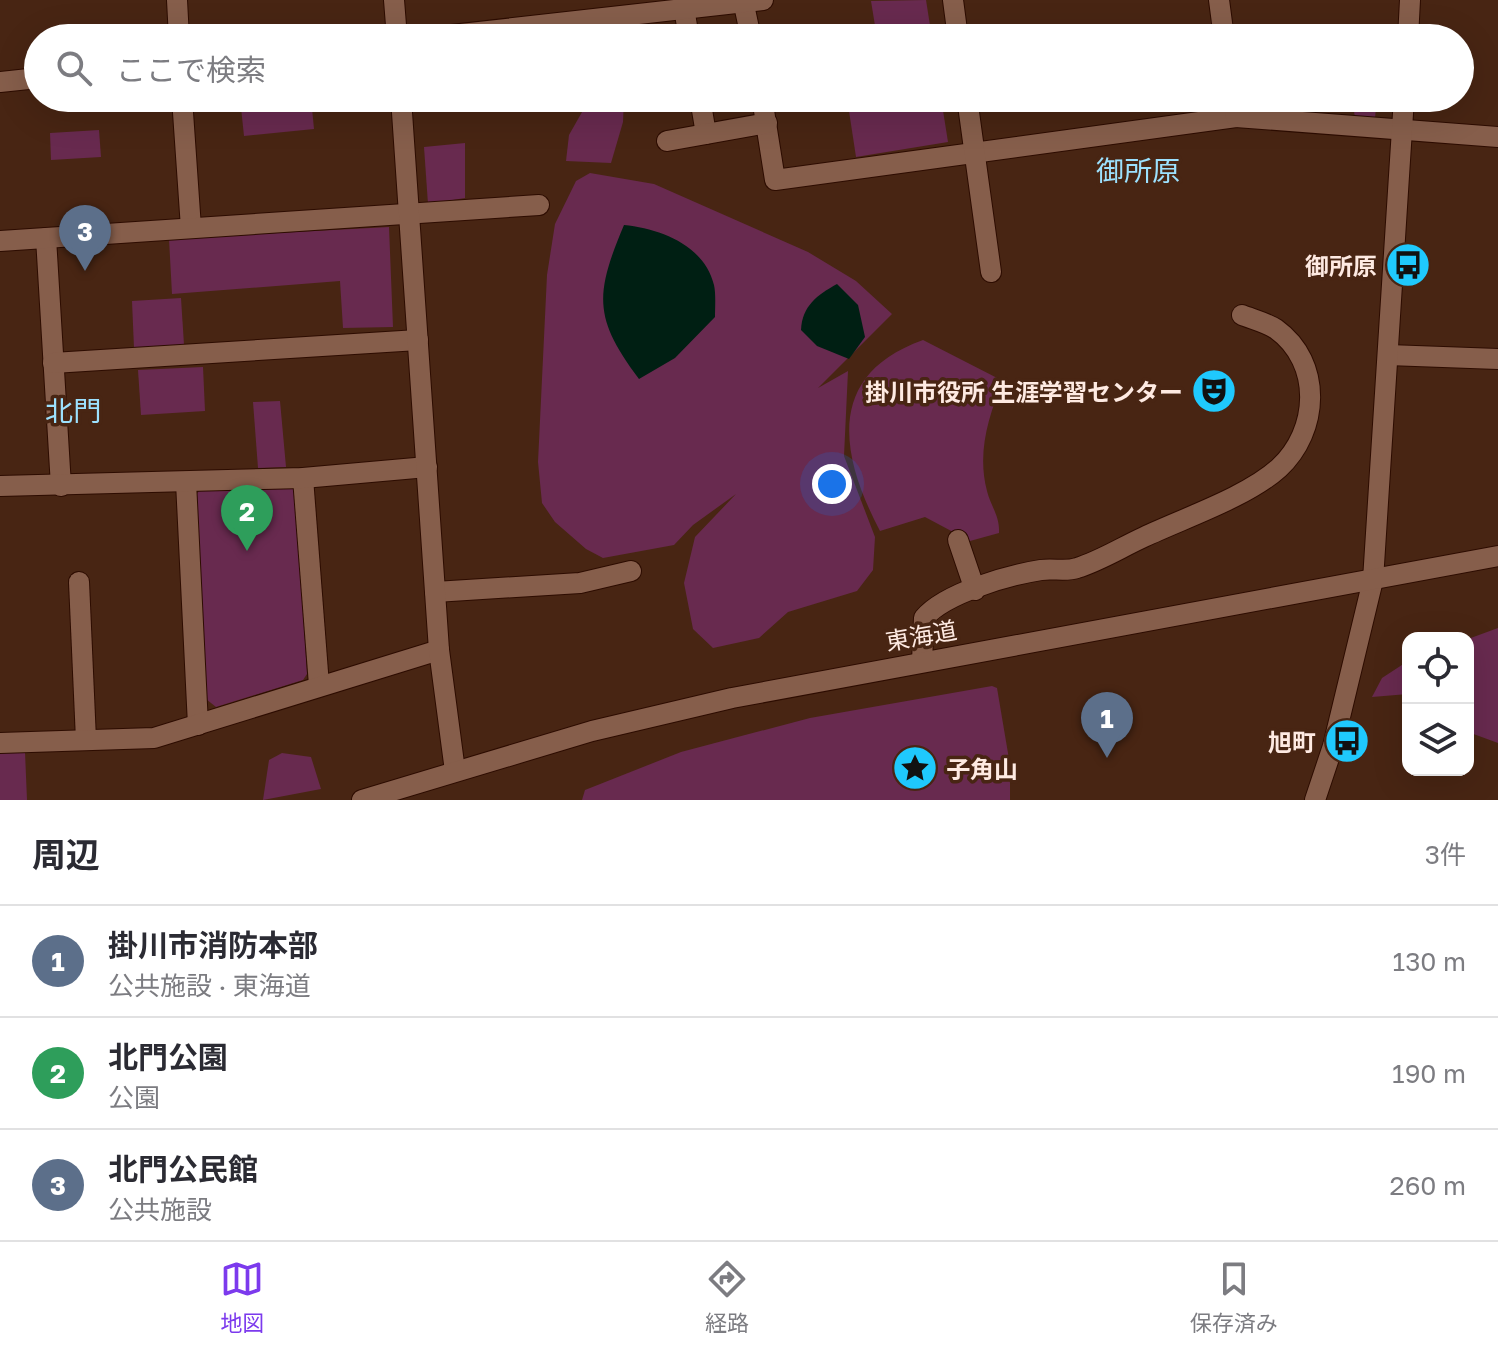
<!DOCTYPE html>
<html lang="ja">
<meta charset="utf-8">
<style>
:root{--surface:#fff;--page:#f7f7f7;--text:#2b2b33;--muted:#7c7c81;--line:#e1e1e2;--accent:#7c3aed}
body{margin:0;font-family:"Golos Text","Noto Sans JP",sans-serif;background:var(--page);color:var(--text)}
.controls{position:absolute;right:24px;bottom:24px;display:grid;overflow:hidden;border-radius:16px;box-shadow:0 8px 32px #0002}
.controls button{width:72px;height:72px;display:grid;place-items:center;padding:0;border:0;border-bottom:2px solid var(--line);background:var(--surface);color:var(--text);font:40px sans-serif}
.you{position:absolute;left:832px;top:484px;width:28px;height:28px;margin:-20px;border:6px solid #fff;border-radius:50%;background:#1a73e8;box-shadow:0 0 0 12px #1a73e833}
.badge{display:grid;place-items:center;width:52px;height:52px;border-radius:50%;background:var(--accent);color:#fff;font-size:26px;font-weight:700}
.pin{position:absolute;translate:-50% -66px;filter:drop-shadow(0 2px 4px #0008)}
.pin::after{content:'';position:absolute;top:42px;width:28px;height:24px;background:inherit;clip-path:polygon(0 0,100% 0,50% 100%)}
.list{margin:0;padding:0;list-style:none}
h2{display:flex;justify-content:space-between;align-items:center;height:104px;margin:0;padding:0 32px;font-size:34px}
h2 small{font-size:26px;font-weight:400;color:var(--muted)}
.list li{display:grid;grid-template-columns:52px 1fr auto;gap:24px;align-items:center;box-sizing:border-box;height:112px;padding:0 32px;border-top:2px solid var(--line)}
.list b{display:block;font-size:30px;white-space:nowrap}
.list p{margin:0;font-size:26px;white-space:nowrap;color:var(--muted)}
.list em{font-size:26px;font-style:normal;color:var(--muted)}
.icon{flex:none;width:44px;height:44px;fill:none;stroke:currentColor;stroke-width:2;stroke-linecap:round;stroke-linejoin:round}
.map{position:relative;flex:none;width:1498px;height:800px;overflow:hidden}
.search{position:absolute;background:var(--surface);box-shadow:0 8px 32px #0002;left:24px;right:24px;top:24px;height:88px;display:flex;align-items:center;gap:20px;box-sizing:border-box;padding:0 28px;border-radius:44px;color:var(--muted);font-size:30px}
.sheet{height:440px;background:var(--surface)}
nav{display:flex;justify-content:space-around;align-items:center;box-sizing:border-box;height:112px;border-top:2px solid var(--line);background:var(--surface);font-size:22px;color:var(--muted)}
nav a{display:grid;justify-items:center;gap:4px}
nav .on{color:var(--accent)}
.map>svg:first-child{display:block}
.green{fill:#682a4f}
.water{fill:#001f13}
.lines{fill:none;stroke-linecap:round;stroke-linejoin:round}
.minor-casing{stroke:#2d0c00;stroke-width:22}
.tertiary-casing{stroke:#2d0c00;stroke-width:22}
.secondary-casing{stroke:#2d0c00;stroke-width:22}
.minor{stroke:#865e4b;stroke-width:20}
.tertiary{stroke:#865e4b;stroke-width:20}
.secondary{stroke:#865e4b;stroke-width:20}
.labels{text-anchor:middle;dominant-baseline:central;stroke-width:7;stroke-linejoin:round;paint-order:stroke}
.poi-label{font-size:24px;font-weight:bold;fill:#feeae2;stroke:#482513;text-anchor:end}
.street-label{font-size:24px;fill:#feeae2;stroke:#482513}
.quarter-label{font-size:28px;fill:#9ce1fe;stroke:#482513}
</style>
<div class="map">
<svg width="1498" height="800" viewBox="0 0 1498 800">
<rect width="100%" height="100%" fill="#482513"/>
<!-- green -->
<g class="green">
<path d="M926 0 932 38H877L871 1Z"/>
<path d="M240 98H311L314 129 244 136Z"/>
<path d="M590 98H624L623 122 611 163 566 161 569 135Z"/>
<path d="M847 98H941L948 142 856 157Z"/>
<path d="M1352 98H1377L1375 118H1355Z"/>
<path d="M99 130 101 157 51 160 50 133Z"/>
<path d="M465 143V198L428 204 424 147Z"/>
<path d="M590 173 654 184 808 252 856 281 892 314 818 388 848 371 844 456 875 537 873 570 857 591 788 612 759 638 713 648 693 629 684 583 695 537 736 494 693 525 674 545 603 558 586 549 555 522 542 503 538 462 547 275 555 224 576 181Z"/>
<path d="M389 227 393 327 343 328 340 281 172 294 169 239Z"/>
<path d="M181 298 184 345 134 348 132 301Z"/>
<path d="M923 340 1003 381C988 417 977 453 987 491 991 507 1000 516 999 533L970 541 925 517 880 531C840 455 825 375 923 340Z"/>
<path d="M203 367 205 411 141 415 138 370Z"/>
<path d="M280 401 286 467 258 468 253 402Z"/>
<path d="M289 485 296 491 307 674 303 680 216 707 206 699 193 498 200 490Z"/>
<path d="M1498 628V743L1468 732V639Z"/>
<path d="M1408 661V694L1372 697 1382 678Z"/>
<path d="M992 686 997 688 1010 765V800H582L585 790 681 752 810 718Z"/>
<path d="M0 751 25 752 27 800H0Z"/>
<path d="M282 753 311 757 321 789 263 800 269 760Z"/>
</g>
<!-- water -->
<g class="water">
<path d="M624 225C661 229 704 245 714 285 716 294 715 307 715 317L675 358 639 379C593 318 595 294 624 225Z"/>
<path d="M837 284 858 305 865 337 849 359 817 346 801 330C802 306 817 295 837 284Z"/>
</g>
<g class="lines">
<!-- minor casing -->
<g class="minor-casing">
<g id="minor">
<path d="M177 0 179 38"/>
<path d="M743 0 751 38"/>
<path d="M1219 0 1224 38"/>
<path d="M684 8 689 38"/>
<path d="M425 38 763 0"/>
<path d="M0 82 38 78"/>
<path d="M182 98 191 228"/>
<path d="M700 98 706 134"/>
<path d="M762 98 775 180 1236 117"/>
<path d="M1233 98 1236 117 1498 137"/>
<path d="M667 141 767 123"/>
<path d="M46 238 61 486"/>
<path d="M0 241 539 205"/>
<path d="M1388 355 1498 359"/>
<path d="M53 363 418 340"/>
<path d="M303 478 319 685"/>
<path d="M186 482 198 725"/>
<path d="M0 486 303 478 427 467"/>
<path d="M958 540 975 590"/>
<path d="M79 582 86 740"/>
<path d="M435 592 580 583 631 571"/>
<path d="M922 661 924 618C945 593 1009 575 1041 570 1053 568 1066 572 1077 568 1100 561 1122 547 1144 537 1184 518 1247 497 1279 468 1319 431 1323 363 1276 329 1267 323 1252 319 1242 315"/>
<path d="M0 743 154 738 439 650"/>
</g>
</g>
<!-- tertiary casing -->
<g class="tertiary-casing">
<g id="tertiary">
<path d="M394 0 397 38"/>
<path d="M953 0 958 38"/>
<path d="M1408 38 1410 0"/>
<path d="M401 98 439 650 455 771"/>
<path d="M967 98 991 272"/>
<path d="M1315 800 1333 746 1373 580 1404 98"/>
</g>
</g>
<!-- secondary casing -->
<g class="secondary-casing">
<path id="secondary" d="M362 800 592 731 732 698 1498 556"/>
</g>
<!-- minor -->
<use href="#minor" class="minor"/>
<!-- tertiary -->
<use href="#tertiary" class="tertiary"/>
<!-- secondary -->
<use href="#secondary" class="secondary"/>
</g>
<!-- icons -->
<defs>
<g id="bus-disc" transform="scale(2.3)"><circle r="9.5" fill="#1fc9fd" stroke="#482513"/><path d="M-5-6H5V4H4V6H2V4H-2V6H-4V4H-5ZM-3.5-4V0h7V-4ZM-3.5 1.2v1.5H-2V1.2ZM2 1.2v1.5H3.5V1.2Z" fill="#111"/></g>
<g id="theatre-disc" transform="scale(2.3)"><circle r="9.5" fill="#1fc9fd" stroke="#482513"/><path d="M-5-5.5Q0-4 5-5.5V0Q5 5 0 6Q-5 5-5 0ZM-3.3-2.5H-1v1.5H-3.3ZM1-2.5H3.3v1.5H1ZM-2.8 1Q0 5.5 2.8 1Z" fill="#111"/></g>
<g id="sight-disc" transform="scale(2.3)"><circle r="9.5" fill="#1fc9fd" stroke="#482513"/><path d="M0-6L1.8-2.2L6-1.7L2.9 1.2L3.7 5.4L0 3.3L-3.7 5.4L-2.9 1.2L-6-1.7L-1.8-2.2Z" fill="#111"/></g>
</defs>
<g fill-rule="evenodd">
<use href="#bus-disc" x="1408" y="265"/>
<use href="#theatre-disc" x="1214" y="391"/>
<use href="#bus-disc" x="1347" y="741"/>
<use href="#sight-disc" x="915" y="768"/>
</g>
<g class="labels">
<!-- poi labels -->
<g class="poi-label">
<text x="1377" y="265">御所原</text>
<text x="1183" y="391">掛川市役所 生涯学習センター</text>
<text x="1316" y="741">旭町</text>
<text x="946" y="768" text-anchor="start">子角山</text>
</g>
<!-- street labels -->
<g class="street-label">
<text transform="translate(921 635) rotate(-10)">東海道</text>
</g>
<!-- quarter labels -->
<g class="quarter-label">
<text x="1138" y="170">御所原</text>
<text x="73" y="410">北門</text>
</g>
</g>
</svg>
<div class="controls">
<button><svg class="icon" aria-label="locate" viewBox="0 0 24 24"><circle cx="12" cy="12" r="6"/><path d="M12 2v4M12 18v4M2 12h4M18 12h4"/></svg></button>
<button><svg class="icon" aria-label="layers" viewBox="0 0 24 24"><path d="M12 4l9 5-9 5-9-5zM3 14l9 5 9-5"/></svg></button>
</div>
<div class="you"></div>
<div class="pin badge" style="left:1107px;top:758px;background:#5c6f8a">1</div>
<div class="pin badge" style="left:247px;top:551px;background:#2e9e5b">2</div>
<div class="pin badge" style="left:85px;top:271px;background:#5c6f8a">3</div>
<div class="search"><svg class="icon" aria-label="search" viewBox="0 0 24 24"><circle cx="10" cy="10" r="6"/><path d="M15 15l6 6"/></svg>ここで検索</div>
</div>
<section class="sheet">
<h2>周辺<small>3件</small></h2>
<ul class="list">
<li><span class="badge" style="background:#5c6f8a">1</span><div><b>掛川市消防本部</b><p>公共施設 · 東海道</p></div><em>130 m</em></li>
<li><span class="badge" style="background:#2e9e5b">2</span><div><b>北門公園</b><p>公園</p></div><em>190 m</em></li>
<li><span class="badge" style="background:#5c6f8a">3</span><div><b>北門公民館</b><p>公共施設</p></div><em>260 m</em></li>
</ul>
</section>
<nav>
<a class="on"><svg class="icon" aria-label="map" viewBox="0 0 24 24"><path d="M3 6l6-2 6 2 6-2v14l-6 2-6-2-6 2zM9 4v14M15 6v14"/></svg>地図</a>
<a><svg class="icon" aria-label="directions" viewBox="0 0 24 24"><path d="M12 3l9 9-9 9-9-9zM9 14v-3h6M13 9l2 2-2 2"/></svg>経路</a>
<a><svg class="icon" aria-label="saved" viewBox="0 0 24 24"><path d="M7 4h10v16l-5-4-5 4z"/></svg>保存済み</a>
</nav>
